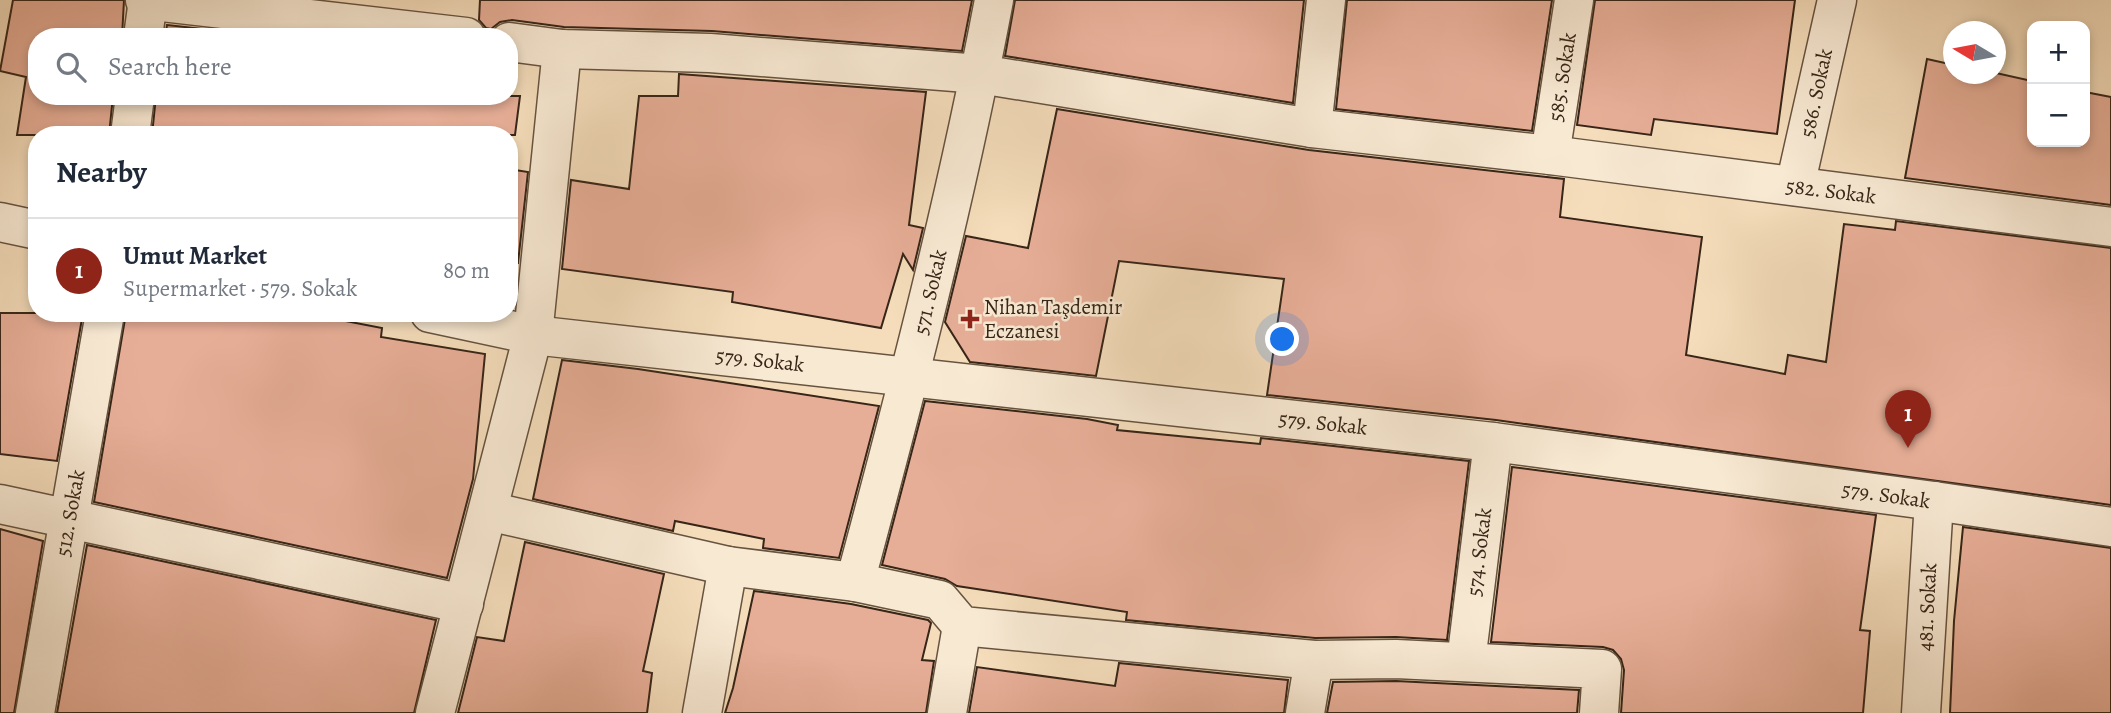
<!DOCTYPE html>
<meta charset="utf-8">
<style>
:root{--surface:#fff;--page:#f6f6f7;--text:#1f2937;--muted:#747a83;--line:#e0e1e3;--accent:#8f2418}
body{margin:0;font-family:Alegreya,serif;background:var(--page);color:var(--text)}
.controls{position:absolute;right:21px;top:21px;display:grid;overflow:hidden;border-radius:14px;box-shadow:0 4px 10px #0003}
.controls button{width:63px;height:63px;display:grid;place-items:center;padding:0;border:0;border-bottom:2px solid var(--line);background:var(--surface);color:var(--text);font:35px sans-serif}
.compass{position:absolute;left:1943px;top:21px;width:63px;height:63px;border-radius:50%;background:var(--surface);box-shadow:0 4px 10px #0003;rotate:280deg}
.you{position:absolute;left:1283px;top:340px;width:24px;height:24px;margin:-18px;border:5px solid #fff;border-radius:50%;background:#1a73e8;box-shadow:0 0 0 10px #1a73e833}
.badge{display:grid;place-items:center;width:46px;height:46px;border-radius:50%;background:var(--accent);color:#fff;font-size:23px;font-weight:700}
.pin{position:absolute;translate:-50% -58px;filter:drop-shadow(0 2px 4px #0008)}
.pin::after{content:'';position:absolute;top:37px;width:24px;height:21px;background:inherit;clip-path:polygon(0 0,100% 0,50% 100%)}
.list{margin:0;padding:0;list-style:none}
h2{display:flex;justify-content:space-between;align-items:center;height:91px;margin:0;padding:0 28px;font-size:30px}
h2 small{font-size:23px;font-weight:400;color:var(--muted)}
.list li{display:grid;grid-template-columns:46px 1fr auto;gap:21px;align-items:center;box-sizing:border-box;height:105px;padding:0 28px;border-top:2px solid var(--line)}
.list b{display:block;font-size:26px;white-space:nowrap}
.list p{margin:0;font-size:23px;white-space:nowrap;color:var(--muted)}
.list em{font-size:23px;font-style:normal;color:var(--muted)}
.icon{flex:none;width:38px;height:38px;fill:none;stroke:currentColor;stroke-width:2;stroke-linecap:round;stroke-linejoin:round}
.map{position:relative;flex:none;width:2111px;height:713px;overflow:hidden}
.search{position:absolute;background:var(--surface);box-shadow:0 4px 10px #0003;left:28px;top:28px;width:490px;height:77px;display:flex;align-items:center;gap:18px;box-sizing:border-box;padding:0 24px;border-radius:28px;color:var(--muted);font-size:26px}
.panel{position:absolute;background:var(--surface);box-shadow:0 4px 10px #0003;left:28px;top:126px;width:490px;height:196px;border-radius:28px}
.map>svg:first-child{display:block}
.building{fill:#e7ae97;stroke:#372517;stroke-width:2}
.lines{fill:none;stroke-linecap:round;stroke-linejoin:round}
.minor-casing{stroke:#665340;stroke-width:41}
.minor{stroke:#f8e9d3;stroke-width:38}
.poi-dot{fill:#8f2418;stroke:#f8e9d3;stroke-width:2.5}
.labels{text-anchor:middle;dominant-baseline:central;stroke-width:5;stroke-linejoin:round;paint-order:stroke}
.street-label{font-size:21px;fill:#372517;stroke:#f8e9d3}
.poi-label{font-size:21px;fill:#372517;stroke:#f8e9d3;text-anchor:start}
</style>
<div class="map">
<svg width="2111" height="713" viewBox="0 0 2111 713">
<rect width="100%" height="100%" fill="#f5ddbb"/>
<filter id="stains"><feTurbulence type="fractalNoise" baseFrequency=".00286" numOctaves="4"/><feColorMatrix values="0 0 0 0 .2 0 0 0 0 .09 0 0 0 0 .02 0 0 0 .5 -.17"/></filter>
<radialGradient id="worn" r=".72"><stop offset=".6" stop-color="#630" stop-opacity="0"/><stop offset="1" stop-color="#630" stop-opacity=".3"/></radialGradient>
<!-- building -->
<g class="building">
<path d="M13 0H124L122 37H37V96H113L109 135H17L26 77 0 71Z"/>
<path d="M480 0H972L962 51 712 31 564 27 512 20 500 22 491 29 486 28 479 20Z"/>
<path d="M1015 0H1304L1293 103 1005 56Z"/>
<path d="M1347 0H1552L1532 131 1336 109Z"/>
<path d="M1595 0H1795L1777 134 1654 119 1651 135 1577 125Z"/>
<path d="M167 25 273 37H165Z"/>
<path d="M1927 59 1954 65V74L1996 73 2032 81V142H2085V92L2111 97V205L1905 178Z"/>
<path d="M679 74 926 92 909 225 923 228 913 270 903 254 881 328 732 302 733 292 562 269 571 180 629 189 639 96H678Z"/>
<path d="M156 96H520L515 135H152Z"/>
<path d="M1057 109 1309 150 1564 179 1560 217 1702 237 1686 355 1785 374 1788 355 1826 362 1844 224 1895 230 1896 221 2111 248V505L1496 420 1267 395 1284 279 1119 261 1096 376 970 362 945 322 966 236 1028 248Z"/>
<path d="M509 169 528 172 518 263 509 262Z"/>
<path d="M0 313H83L57 461 0 454Z"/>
<path d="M126 313H304L382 328 381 337 485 354 473 479 447 578 94 502Z"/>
<path d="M562 360 638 369 879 406 839 558 763 548 764 539 675 521 673 531 533 499Z"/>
<path d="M925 401 1087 419 1118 425 1117 430 1260 444 1261 438 1469 461 1447 640 1396 637 1315 638 1126 620 1127 612 957 586 945 579 882 565Z"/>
<path d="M1512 467 1876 515 1860 630 1870 631 1863 713H1621L1624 670 1621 659 1613 650 1603 647 1491 642Z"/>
<path d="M1963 527 2111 548V713H1950L1954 621Z"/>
<path d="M0 529 43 541 14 713H0Z"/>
<path d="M525 542 664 574 643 671 652 673 647 713H458L477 637 504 641Z"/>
<path d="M87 545 436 620 414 713H57Z"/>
<path d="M754 591 851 604 928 620 931 623 922 660 934 661 926 713H725L733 688Z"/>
<path d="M1119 663 1288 680 1284 713H969L977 667 1115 686Z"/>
<path d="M1396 681 1579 690 1577 713H1327L1333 682Z"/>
</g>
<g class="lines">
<!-- minor casing -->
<g class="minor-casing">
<g id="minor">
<path d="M145 0 466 37"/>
<path d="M143 37 148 0"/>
<path d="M509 42 562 49 710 53 980 74 1312 128 1550 155 2111 227"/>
<path d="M1312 128 1326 0"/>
<path d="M130 135 135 96"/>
<path d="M1550 155 1574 0"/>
<path d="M1795 186 1837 0"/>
<path d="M0 222 37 230"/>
<path d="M430 313 533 335 1493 442 1934 501 2111 527"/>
<path d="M0 504 464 604"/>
<path d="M488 511 728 566 855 582 940 600 962 626 1314 660 1396 659 1602 669 1599 713"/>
<path d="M855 582C907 389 957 196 994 0"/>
<path d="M1466 662 1493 442"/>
<path d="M35 713 105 313"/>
<path d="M435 713 533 335 562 49"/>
<path d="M702 713 728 566"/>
<path d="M947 713 962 626"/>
<path d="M1305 713 1314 660"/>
<path d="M1921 713 1934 501"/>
</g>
</g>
<!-- minor -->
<use href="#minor" class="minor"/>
</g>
<!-- markers -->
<path class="poi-dot" d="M966.5 308.5h7v7h7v7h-7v7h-7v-7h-7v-7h7z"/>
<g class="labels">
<!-- street labels -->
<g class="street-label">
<text transform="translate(1562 77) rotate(-81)">585. Sokak</text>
<text transform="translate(1816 93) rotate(-78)">586. Sokak</text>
<text transform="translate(1831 191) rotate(7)">582. Sokak</text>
<text transform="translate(930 292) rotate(-77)">571. Sokak</text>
<text transform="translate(760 360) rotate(6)">579. Sokak</text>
<text transform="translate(1323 423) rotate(6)">579. Sokak</text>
<text transform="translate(1886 495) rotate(8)">579. Sokak</text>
<text transform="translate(70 513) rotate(-80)">512. Sokak</text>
<text transform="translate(1479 552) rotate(-83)">574. Sokak</text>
<text transform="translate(1927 607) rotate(-87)">481. Sokak</text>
</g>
<!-- poi labels -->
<g class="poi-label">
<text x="984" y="307">Nihan Taşdemir<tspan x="984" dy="24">Eczanesi</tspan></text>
</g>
</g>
<rect width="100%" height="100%" filter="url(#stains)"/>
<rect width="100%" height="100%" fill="url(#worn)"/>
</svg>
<div class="controls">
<button>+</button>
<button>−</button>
</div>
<svg class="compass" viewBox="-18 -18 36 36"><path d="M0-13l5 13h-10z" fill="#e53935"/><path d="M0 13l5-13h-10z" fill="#747a83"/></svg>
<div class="you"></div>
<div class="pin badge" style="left:1908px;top:448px">1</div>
<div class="search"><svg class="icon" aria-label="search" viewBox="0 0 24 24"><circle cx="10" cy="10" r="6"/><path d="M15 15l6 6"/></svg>Search here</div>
<section class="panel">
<h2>Nearby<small></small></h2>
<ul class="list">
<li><span class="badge">1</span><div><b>Umut Market</b><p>Supermarket · 579. Sokak</p></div><em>80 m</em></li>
</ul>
</section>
</div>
